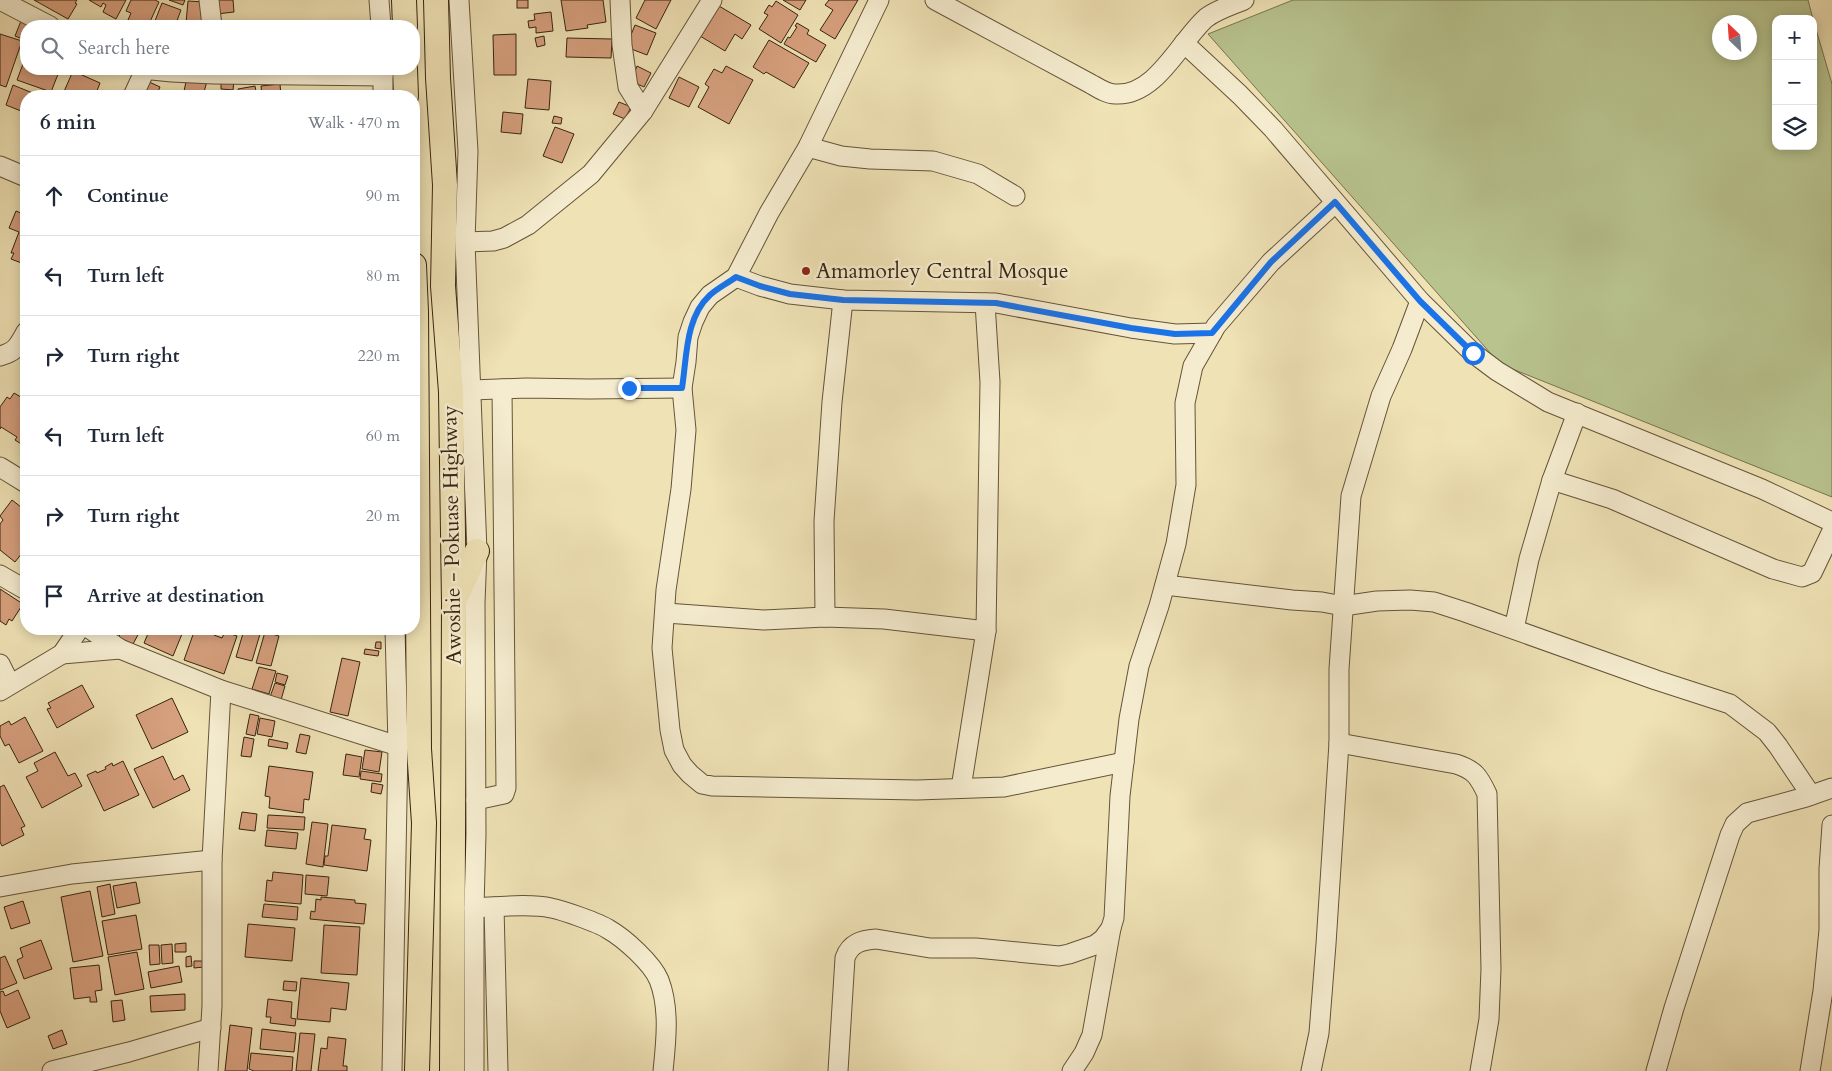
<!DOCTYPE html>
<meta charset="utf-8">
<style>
:root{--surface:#fff;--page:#f6f6f7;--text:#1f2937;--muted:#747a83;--line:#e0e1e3}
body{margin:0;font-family:Cardo,serif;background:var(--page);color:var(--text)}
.controls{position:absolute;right:15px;top:15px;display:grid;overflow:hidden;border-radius:10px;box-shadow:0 2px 12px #0003}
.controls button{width:45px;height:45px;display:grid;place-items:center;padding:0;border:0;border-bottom:1px solid var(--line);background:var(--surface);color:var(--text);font:25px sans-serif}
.compass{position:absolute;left:1712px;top:15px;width:45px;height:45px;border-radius:50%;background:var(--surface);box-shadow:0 2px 12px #0003;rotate:335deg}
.stop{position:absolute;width:15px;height:15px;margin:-11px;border:4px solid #1a73e8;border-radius:50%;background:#fff}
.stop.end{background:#1a73e8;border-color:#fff;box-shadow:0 1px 5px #0008}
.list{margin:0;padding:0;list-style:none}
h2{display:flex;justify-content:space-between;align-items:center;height:65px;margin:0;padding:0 20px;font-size:21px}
h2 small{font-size:16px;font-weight:400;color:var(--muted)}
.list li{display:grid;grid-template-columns:32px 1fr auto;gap:15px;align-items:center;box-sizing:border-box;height:80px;padding:0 20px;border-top:1px solid var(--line)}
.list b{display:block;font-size:19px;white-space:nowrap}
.list em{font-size:16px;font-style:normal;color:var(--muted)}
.icon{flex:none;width:28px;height:28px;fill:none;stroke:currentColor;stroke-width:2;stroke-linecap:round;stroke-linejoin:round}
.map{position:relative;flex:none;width:1832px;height:1071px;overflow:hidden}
.search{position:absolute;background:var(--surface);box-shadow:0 2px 12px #0003;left:20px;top:20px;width:400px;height:55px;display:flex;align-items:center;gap:12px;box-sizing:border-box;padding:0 18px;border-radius:20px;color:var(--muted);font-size:19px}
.panel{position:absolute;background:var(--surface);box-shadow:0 2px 12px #0003;left:20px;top:90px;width:400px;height:545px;border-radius:20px}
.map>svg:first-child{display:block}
.green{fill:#b8c38e;stroke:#77744e;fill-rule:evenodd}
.building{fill:#d7a07e;stroke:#36240f}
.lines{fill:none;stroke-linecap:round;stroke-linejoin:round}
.minor-casing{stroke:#645438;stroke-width:21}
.major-casing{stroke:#36240f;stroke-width:26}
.minor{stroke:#f5eccf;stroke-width:19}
.major{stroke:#efe2b5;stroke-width:24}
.route{stroke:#1a73e8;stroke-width:6}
.poi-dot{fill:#8f2418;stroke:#f5eccf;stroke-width:2}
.labels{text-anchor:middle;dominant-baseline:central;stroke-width:5;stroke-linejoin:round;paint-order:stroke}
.poi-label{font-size:21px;fill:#36240f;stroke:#f5eccf;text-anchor:start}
.street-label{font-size:21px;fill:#36240f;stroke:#f5eccf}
</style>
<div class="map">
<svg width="1832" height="1071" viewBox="0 0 1832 1071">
<rect width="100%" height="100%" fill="#efe2b5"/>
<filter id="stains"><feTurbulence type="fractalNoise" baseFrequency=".004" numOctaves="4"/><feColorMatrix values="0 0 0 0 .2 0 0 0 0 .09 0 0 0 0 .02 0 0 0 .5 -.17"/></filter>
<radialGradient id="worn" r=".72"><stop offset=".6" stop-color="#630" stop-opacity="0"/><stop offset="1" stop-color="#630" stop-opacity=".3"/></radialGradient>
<!-- green -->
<path class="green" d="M1293 0H1808L1813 19H1776V146H1813V19L1832 84V497L1500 364 1208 34ZM1720 22H1750V52H1720Z"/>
<!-- building -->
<g class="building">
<path d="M34 0H77L75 3 77 4 68 19Z"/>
<path d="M89 0H126L116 19 103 12 106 5 103 3 101 7Z"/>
<path d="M131 0H155L159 2 148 26H142L128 20 131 13 126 11Z"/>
<path d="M169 0H185L183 5Z"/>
<path d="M215 0H233L234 12 217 14Z"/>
<rect x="517" y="0" width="11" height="8"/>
<path d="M561 0H603L606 22 587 25 588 28 566 31Z"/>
<path d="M645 0H671L656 29 636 18Z"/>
<path d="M783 0H806L800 10Z"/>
<path d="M829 0H858L835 39 820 30 833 10 825 5Z"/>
<path d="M188 1 205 2 203 24 186 23Z"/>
<path d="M776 1 798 15 781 43 759 29 768 15 764 13 769 5 772 7Z"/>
<path d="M162 3 181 10 175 26H153Z"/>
<path d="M719 6 751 25 742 39 735 34 725 51 700 36Z"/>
<path d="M551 12 553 31 536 33V27L529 28 528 21 535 20 534 14Z"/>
<path d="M21 21 31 25 26 26 25 40 15 36Z"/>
<path d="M797 23 809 30 807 34 826 45 816 62 784 44 788 37 790 38 797 27 795 26Z"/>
<path d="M635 25 656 33 647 55 626 47Z"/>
<path d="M0 34 22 41 6 87 0 85Z"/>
<path d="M516 34V75H494L493 35Z"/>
<path d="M544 36 545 45 537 47 535 38Z"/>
<path d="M567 38 612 39 611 58 566 57Z"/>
<path d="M769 40 809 63 794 88 766 72 764 74 753 67Z"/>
<path d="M26 56V69H60L51 92 17 80Z"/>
<path d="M637 66 651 73 644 87 631 81Z"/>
<path d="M726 66 753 80 729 124 698 107 709 87 705 84 714 69 722 73Z"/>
<path d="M73 71 100 83 95 96H62Z"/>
<path d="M187 77 207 81 203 96H183Z"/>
<path d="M679 77 699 87 689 107 669 98Z"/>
<path d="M221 79 234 80 233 90 221 89Z"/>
<path d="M528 79 551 81 549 110 525 108Z"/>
<path d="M147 81 160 87 156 96H141Z"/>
<path d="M280 84 281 96H262L261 86Z"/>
<path d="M13 85 35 94 34 96H26V113L6 105Z"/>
<path d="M255 86 257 96H239L238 89Z"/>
<path d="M619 102 631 107 625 119 613 114Z"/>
<path d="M503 112 523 114 521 134 501 132Z"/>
<path d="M554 116 562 118 561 124 552 123Z"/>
<path d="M555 127 574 134 562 163 543 156Z"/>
<path d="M16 211 26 215V259L24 264 11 259 14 253H11L19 232 9 228Z"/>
<path d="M14 393 26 400V447L15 440 17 437 1 427 0 429V407L7 397 10 399Z"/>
<path d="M12 500 26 511V548L15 562 0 550V524L3 520 0 516Z"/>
<path d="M0 589 23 604 12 621 9 619 6 625 0 621Z"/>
<path d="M123 629H141L132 646 118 638Z"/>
<path d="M150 629H184L173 656 144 643Z"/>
<path d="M195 629H213L215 630 214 635 222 638 225 632 237 636 224 674 184 660Z"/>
<path d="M244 630 260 634 252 661 236 657Z"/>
<path d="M265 632 279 636 271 666 256 663Z"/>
<path d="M376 642H381V649L375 648Z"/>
<path d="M365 649 379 651 378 656 364 654Z"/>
<path d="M342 658 360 662 348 716 330 712Z"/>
<path d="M259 667 276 671 269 694 252 689Z"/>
<path d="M277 673 288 676 285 685 275 682Z"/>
<path d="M275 683 285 686 281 700 270 697Z"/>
<path d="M82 685 94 707 57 728 47 709 51 708 48 703Z"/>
<path d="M172 698 188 732 152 749 136 715Z"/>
<path d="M250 714 259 716 255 736 246 734Z"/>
<path d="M25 717 43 751 19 763 9 744 5 746 0 736V726L9 721 11 725Z"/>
<path d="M260 718 275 721 272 737 257 734Z"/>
<path d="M300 734 310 736 306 754 296 752Z"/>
<path d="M244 737 254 739 251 757 241 756Z"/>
<path d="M269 739 288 743 287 749 268 746Z"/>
<path d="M365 750 382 752 379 772 362 769Z"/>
<path d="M55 752 68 776 75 773 82 786 42 808 26 777 38 771 34 763Z"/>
<path d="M346 754 362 757 359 777 343 775Z"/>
<path d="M163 756 174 780 183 775 190 790 153 808 134 769Z"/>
<path d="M123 761 139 795 104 811 87 775 96 771 97 773 106 769 105 767 112 763 113 766Z"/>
<path d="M269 766 313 772 309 800 304 799 303 813 269 808 270 797 265 796Z"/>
<path d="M361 771 382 774 381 782 360 779Z"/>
<path d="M372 783 383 785 381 794 371 792Z"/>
<path d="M4 785 25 826 21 828 24 835 2 846 0 842V787Z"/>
<path d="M242 812 257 814 255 831 239 829Z"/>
<path d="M268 815 305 817 304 830 267 828Z"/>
<path d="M312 822 328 824 323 867 306 864Z"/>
<path d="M332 825 366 829 364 839 371 840 367 871 324 865 325 856H328Z"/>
<path d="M267 830 298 833 296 849 265 846Z"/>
<path d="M273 872 303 875 301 904 265 901 267 880 272 881Z"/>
<path d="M306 875 329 877 327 896 305 894Z"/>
<path d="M136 882 140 903 117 908 113 886Z"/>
<path d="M110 884 115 914 102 917 97 887Z"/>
<path d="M90 891 103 956 73 962 61 897Z"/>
<path d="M321 897 355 900V903L366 904 364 924 310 919 311 911 315 912 316 899 321 900Z"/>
<path d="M23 901 30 923 11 929 4 907Z"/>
<path d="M264 904 298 907 297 920 262 917Z"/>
<path d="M136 915 142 949 108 955 102 921Z"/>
<path d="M248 924 295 928 292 961 245 957Z"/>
<path d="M324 925 360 927 357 975 321 973Z"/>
<path d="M41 940 52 969 24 979 17 960 23 957 20 948Z"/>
<path d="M186 943V952H175V944Z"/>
<path d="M172 944 173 963 162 964 161 945Z"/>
<path d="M149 945H159L160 964 150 965Z"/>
<path d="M137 952 144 989 115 995 108 957Z"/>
<path d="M5 956 17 983 0 990V958Z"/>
<path d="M191 956 192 966 186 967V957Z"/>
<path d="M194 961H204V967L194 968Z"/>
<path d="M99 965 102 990 95 991 97 1002H90V997L74 999 70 968Z"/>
<path d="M179 966 182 982 151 988 148 972Z"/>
<path d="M301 978 349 983 346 1010 331 1008 330 1022 297 1019Z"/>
<path d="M284 981 297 982 296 991 283 990Z"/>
<path d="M18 990 30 1018 7 1028 0 1011V992L3 991 5 996Z"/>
<path d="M185 994V1010L151 1012 150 996Z"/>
<path d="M268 999 292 1002 291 1018 296 1019 295 1026 270 1023 271 1017H266Z"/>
<path d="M122 1000 125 1020 113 1022 111 1001Z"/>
<path d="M230 1025 252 1028 247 1071H225Z"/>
<path d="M262 1029 296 1033 294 1052 260 1049Z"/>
<path d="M62 1030 67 1044 53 1049 48 1036Z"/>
<path d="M300 1033 315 1034 311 1071H296Z"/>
<path d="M328 1037 346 1039 343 1066H347V1071H318L321 1048 327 1049Z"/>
<path d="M251 1053 293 1057 292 1071H254L249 1069Z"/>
</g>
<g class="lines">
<!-- minor casing -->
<g class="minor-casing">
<g id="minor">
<path d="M0 0 50 26"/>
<path d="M209 0 212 26"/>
<path d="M379 0 381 26"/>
<path d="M459 0 468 151 465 242 477 551 475 603 476 834 474 908V1071"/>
<path d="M620 0 622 45 628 87 643 111"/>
<path d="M879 0 808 147 769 213 736 277 710 295 700 307 693 322 688 337 686 362 682 388 686 430 681 489 666 590 662 648 670 730 674 750 682 765 690 774 702 784 712 786 917 790 1004 787 1124 762"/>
<path d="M935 0 1091 84C1098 88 1107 94 1115 94 1156 97 1180 41 1206 18 1216 10 1232 5 1244 0"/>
<path d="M1184 43 1240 95 1273 129 1420 301 1473 353 1497 371 1548 402 1762 489 1832 522"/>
<path d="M142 69 172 72 214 74 383 76"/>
<path d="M383 69V96"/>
<path d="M133 96 145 70"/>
<path d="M808 147 841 156 870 159 933 161 978 174 1015 196"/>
<path d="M0 166 26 177"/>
<path d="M465 242 493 241 504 238 528 225 591 174 643 111 712 0"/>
<path d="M736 277 760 286 790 294 843 300 996 303 1131 328 1175 334 1212 333"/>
<path d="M0 356C16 352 18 346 26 332"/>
<path d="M472 390 526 388 589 389 682 388"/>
<path d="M0 467 26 483"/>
<path d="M1552 480 1612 499 1773 569 1802 577 1812 573 1832 531"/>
<path d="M0 575 26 590"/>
<path d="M1165 585 1292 600 1322 602 1343 606 1377 601 1410 600 1434 602 1465 612 1656 680 1730 704 1767 732 1778 746 1811 795"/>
<path d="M666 613 764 620 825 617 884 619 986 631"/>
<path d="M825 617 824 521 832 402 843 300"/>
<path d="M90 629 120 649 221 690 398 746"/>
<path d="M1514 629 1529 559 1552 480 1577 413"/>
<path d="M62 654 120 649"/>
<path d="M0 664 10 684"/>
<path d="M0 691 62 654 79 629"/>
<path d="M1339 743 1456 764C1475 770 1479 777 1487 794L1491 969 1489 1019 1480 1071"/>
<path d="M961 788 986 631 990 382 985 303"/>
<path d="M476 800 504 794 506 788 502 389"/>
<path d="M0 887 72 874 212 860"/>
<path d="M494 907 498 1071"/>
<path d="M474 908C496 907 530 903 551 908 562 910 599 923 608 929 624 938 652 963 659 980 670 1008 666 1042 663 1071"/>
<path d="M52 1071 129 1052 211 1028"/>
<path d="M208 1071 212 1006V860L221 690"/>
<path d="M392 1071 398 746 395 629"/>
<path d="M838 1071 845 958C850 943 862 940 876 939L930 948H976L1059 956 1069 954 1095 945 1103 939 1111 928 1114 918 1120 796 1129 719 1139 666 1159 606 1176 544 1186 485 1185 403 1193 366 1216 326 1271 262 1335 203"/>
<path d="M1072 1071 1084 1053 1092 1035 1111 928"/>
<path d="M1311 1071 1319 1033 1326 944 1339 743V669L1351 496 1381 396 1402 349 1420 301"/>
<path d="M1656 1071 1674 1008 1730 835 1735 824 1747 813 1806 797 1832 788"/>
<path d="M1810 1071 1823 991 1829 930V869L1832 825"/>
</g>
</g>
<!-- major casing -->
<g class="major-casing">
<g id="major">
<path d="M404 0 405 26"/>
<path d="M436 0 438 78 445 185 443 286 451 392 454 604 452 1071"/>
<path d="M405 69 406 96"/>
<path d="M414 265 416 312 419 749 424 823 417 1071"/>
<path d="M457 595 477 551"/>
</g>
</g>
<!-- minor -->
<use href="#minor" class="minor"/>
<!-- major -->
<use href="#major" class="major"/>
</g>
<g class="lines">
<!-- route -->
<path class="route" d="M629 388H682C687 357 685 318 710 295 718 288 728 283 736 277L760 286 790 294 843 300 996 303 1131 328 1175 334 1212 333 1271 262 1335 202 1420 301 1473 353"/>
</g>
<!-- markers -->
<circle class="poi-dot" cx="806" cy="271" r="5"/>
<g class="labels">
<!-- poi labels -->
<g class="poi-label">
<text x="816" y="271">Amamorley Central Mosque</text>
</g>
<!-- street labels -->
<g class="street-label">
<text transform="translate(452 535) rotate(-91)">Awoshie - Pokuase Highway</text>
</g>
</g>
<rect width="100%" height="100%" filter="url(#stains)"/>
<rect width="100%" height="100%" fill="url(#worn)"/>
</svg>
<div class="controls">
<button>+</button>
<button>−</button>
<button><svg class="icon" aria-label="layers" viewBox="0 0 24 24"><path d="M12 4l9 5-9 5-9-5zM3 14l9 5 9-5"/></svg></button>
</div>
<svg class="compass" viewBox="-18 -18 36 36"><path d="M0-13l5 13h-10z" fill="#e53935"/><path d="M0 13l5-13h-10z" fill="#747a83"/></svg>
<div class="stop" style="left:1473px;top:353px"></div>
<div class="stop end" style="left:629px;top:388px"></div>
<div class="search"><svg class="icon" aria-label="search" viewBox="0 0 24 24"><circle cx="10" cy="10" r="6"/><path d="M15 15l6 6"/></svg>Search here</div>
<section class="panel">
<h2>6 min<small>Walk · 470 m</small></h2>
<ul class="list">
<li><svg class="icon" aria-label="ahead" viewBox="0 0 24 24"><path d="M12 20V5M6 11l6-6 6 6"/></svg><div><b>Continue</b></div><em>90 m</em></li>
<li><svg class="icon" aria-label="left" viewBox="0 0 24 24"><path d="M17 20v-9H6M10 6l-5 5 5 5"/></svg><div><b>Turn left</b></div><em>80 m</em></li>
<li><svg class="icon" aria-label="right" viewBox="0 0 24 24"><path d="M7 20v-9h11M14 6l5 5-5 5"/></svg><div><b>Turn right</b></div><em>220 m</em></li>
<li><svg class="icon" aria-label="left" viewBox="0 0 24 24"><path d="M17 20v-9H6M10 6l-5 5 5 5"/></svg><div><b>Turn left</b></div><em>60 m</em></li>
<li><svg class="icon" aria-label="right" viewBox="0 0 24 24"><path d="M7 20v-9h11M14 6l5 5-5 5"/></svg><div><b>Turn right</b></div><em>20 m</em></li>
<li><svg class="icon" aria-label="arrive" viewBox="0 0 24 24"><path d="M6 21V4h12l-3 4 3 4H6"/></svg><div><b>Arrive at destination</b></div></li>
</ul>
</section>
</div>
